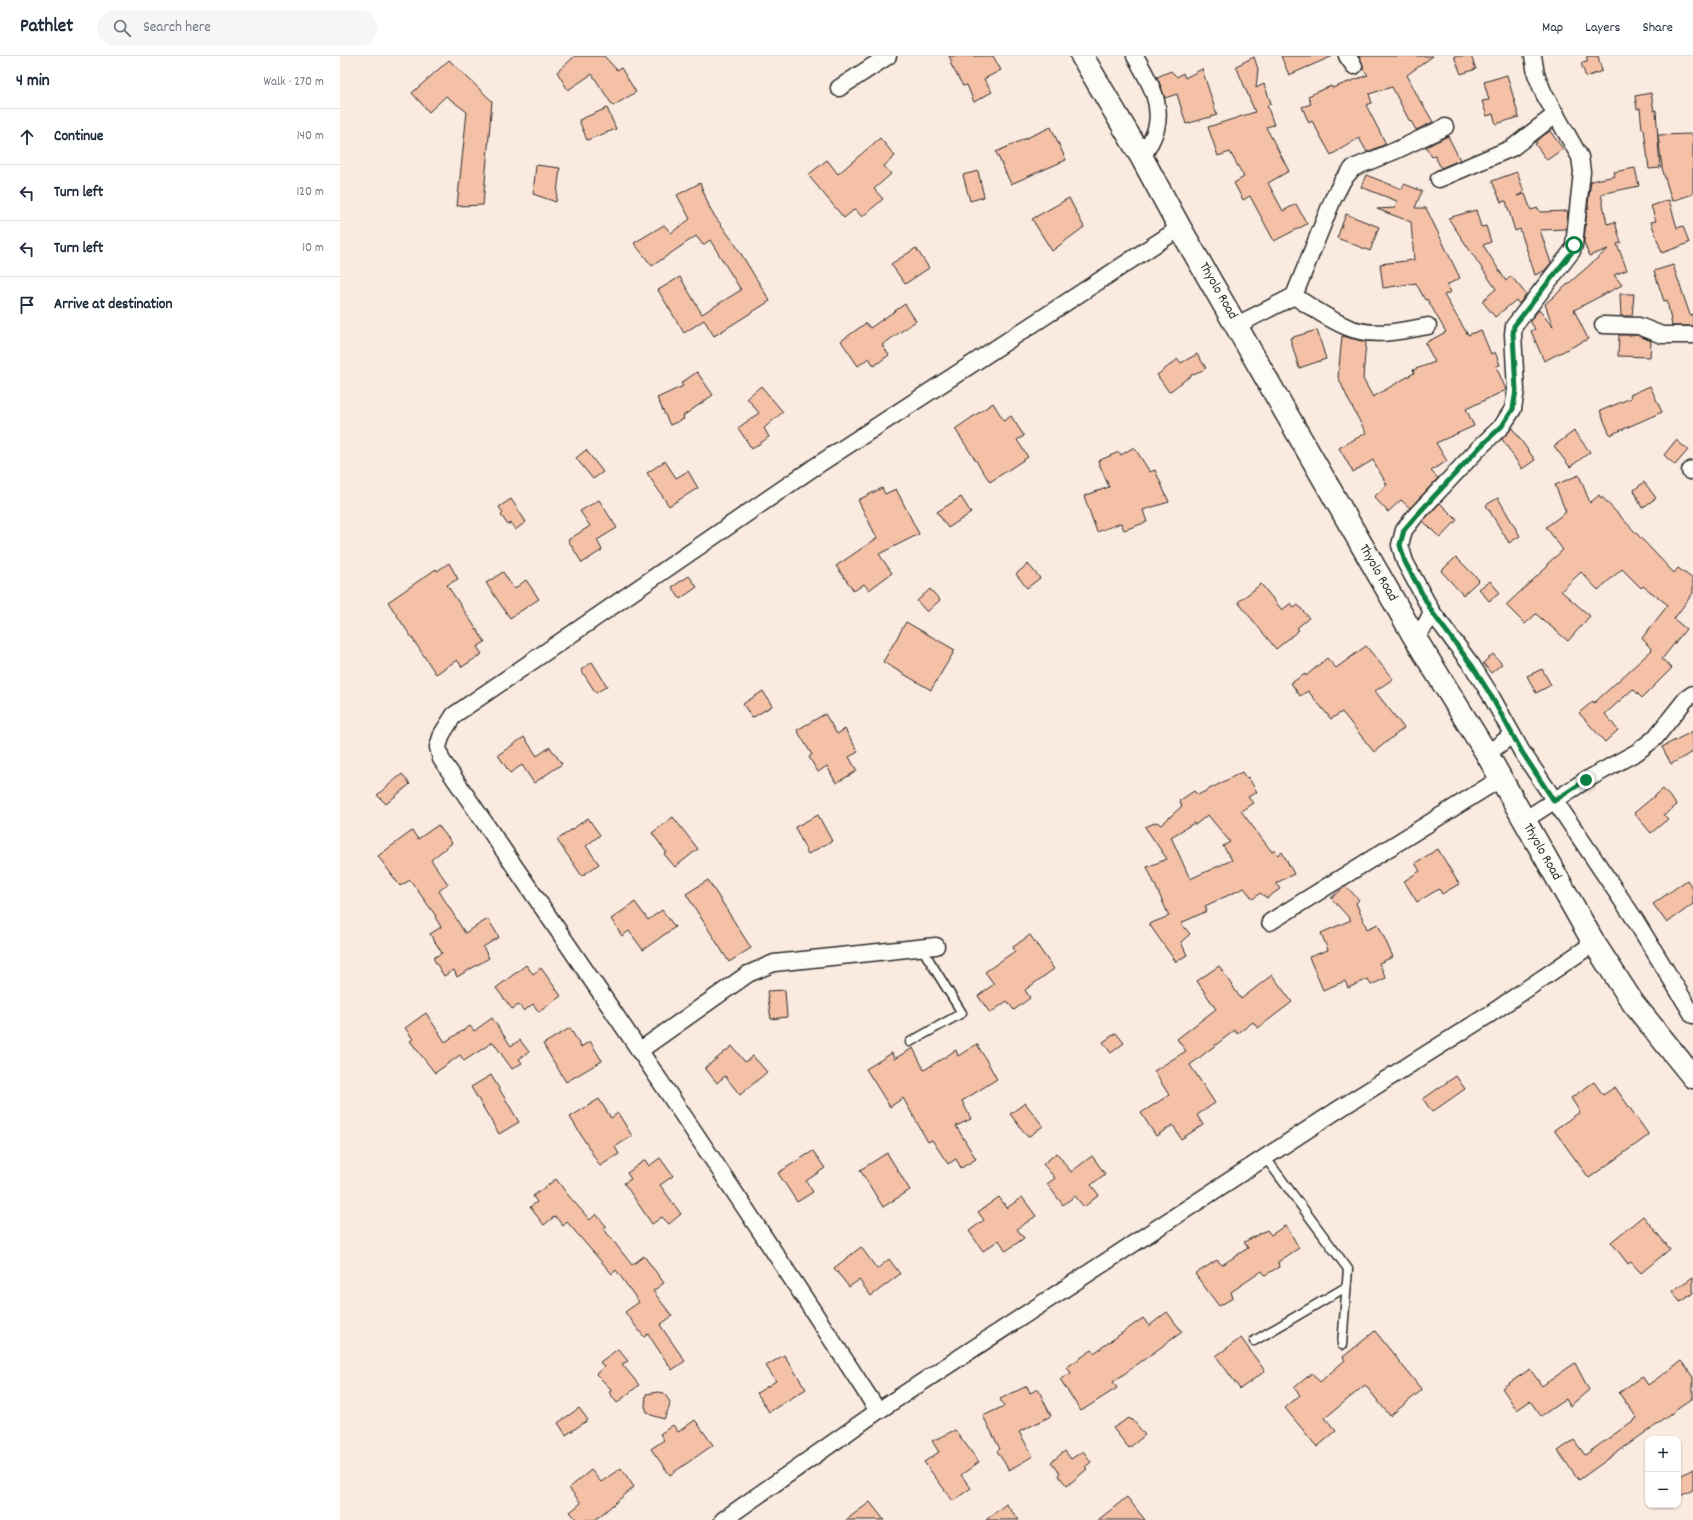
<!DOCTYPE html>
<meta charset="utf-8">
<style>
:root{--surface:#fff;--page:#f6f6f7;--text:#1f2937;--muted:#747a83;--line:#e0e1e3}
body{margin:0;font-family:Dekko,sans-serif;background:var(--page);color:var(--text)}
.controls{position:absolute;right:12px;bottom:12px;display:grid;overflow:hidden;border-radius:8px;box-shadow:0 1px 3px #0004}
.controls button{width:36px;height:36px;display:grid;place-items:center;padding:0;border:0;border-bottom:1px solid var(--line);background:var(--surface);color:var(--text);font:20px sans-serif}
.stop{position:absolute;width:12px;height:12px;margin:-9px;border:3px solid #0b8043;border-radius:50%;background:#fff}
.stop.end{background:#0b8043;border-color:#fff;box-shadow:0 1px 4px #0008}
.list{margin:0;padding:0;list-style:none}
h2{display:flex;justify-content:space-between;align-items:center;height:52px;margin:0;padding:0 16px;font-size:17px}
h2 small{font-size:13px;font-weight:400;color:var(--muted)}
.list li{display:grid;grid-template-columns:26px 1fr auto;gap:12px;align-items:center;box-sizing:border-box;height:56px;padding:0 16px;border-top:1px solid var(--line)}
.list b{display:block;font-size:15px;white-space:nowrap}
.list em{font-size:13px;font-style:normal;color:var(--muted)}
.icon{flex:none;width:22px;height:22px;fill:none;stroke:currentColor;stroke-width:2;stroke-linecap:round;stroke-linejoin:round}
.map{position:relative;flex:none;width:1353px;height:1464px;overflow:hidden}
header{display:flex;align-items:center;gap:24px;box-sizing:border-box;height:56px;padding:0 20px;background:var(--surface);border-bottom:1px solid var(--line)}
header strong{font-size:19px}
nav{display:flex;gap:22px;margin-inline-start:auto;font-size:14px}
.search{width:280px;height:36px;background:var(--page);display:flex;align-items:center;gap:10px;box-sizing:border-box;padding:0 14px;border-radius:22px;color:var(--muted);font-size:15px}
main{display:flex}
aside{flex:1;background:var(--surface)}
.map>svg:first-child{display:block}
.building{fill:#f4c0a6;stroke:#2b2b2b;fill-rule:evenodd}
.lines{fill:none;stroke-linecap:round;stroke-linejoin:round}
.service-casing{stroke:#2b2b2b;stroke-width:11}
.minor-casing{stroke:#2b2b2b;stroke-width:19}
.trunk-casing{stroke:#2b2b2b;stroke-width:25}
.service{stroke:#fdfcf7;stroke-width:8}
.minor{stroke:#fdfcf7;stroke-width:16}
.trunk{stroke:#fdfcf7;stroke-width:22}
.route{stroke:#0b8043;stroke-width:5}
.labels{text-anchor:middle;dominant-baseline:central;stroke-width:3;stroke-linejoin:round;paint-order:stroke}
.street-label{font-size:14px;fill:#2b2b2b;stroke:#fdfcf7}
</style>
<header>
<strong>Pathlet</strong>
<div class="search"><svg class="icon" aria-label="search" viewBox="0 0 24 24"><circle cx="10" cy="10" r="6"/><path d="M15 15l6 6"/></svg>Search here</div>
<nav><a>Map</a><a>Layers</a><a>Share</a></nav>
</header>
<main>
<aside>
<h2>4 min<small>Walk · 270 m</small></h2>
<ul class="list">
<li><svg class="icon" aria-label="ahead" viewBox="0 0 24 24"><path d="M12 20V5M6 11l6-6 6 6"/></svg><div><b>Continue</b></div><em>140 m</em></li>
<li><svg class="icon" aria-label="left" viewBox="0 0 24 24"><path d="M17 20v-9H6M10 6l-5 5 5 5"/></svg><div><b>Turn left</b></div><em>120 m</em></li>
<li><svg class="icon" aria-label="left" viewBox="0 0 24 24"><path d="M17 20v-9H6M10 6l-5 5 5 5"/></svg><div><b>Turn left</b></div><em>10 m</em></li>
<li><svg class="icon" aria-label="arrive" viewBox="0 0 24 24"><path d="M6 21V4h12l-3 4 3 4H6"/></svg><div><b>Arrive at destination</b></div></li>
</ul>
</aside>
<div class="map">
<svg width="1353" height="1464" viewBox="0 0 1353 1464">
<rect width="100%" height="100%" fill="#faeadf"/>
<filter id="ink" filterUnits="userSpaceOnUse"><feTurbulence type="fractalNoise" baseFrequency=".025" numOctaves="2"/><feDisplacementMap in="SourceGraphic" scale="8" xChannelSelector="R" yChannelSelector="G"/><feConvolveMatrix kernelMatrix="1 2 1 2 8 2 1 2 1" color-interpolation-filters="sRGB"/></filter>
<g filter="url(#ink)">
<!-- building -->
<g class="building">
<path d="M235 0H264L277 14 281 12 296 36 273 50 252 18 228 34 217 16Z"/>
<path d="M609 0H653L661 14 644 23 652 36 634 46 627 29 623 30 610 7 612 6Z"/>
<path d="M941 0H993L949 19Z"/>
<path d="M1019 0H1093L1067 19 1081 47H1082L1093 66 1076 74 1071 65 1070 66 1052 31 1029 38 1032 47 1026 49 1046 88 1027 96 1019 82 991 99 972 65 969 67 962 51 971 48 968 40 991 30 992 32 1028 19 1023 13V9Z"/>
<path d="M1114 0H1131L1136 13 1121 18Z"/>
<path d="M1247 0H1258L1262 15 1246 21 1241 7 1247 6Z"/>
<path d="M914 1 918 13 916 32 924 28 931 47 927 49 934 69 926 71 949 115 928 127 943 155 956 148 967 168 934 185 910 140 903 144 894 127 904 121 890 96 878 100 868 71 915 56 896 10Z"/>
<path d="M109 4 152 45 143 149 117 150 127 56 106 40 89 56 72 37Z"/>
<path d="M862 13 877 59 846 68 837 38 825 42 817 21 831 15 837 21 843 17 845 22Z"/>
<path d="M1167 19 1179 61 1156 68 1153 58 1147 60 1142 45 1149 44 1144 26Z"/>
<path d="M1311 37 1314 55 1316 54 1320 112 1309 113 1304 73H1302L1300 52 1297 53 1295 40Z"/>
<path d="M267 52 276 73 247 84 239 64Z"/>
<path d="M711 71 726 104 671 128 656 96Z"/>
<path d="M1210 75 1223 93 1207 104 1195 88 1197 87 1196 85Z"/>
<path d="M1353 78V138L1332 145 1322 112 1318 79Z"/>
<path d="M1108 80 1120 104 1101 112 1095 100 1092 101 1086 91Z"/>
<path d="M540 82 555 100 544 110 551 118 534 133 543 143 522 161 515 153 504 162 468 119 487 104 498 118Z"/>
<path d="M196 109 220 112 216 146 193 138Z"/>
<path d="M1295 112 1299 130 1261 138 1267 168 1275 166 1281 187 1277 188 1287 214 1274 219 1282 229 1234 254 1248 283 1204 305 1191 275 1195 273 1190 265 1199 254 1213 271 1205 248 1268 193 1249 200 1244 186 1247 153H1249L1248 148 1251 125 1275 120 1274 116Z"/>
<path d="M638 115 644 141 630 145 623 119Z"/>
<path d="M1177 116 1184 136 1177 140 1185 138 1191 154 1198 152 1200 156 1228 155 1226 173 1200 174 1211 207 1204 215 1195 219 1180 173 1175 175 1166 145 1161 146 1152 125Z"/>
<path d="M1026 119 1062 133 1064 128 1082 135 1075 152H1086L1120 222 1107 229 1111 236 1104 239 1128 279 1141 274 1151 298 1155 296 1160 309 1156 310 1166 334 1126 353 1134 370 1096 387 1107 405 1091 415 1098 422 1070 452 1061 444 1048 456 1034 441 1047 429 1033 404 1013 416 999 392 1026 377 1009 345 998 321 1002 280 1026 286 1023 323 1033 341 1074 317 1073 314 1095 306 1085 287 1106 276 1087 243 1085 244 1076 227 1043 232 1040 208 1074 204 1071 166 1037 153 1055 152 1057 145 1021 131Z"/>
<path d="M360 127 371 155 395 188 430 245 374 280 364 264 344 277 318 234 340 221 362 258 401 234 370 184 363 189 356 180 312 210 294 187 324 169 331 177 350 163 337 139Z"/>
<path d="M729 142 744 171 712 195 692 163Z"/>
<path d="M1329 144 1337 172 1343 170 1349 187 1322 197 1311 166 1316 165 1311 150Z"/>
<path d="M1136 154 1141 171 1146 170 1151 186 1143 189 1166 225 1171 220 1186 238 1179 248 1176 244 1155 261 1142 245 1156 233 1108 162Z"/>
<path d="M1006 158 1039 171 1030 195 997 182Z"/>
<path d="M576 192 589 212 565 228 551 208Z"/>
<path d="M1333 209 1350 259 1353 258V270H1332L1327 244 1324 245 1314 215Z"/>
<path d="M1280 238H1294L1292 260H1281Z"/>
<path d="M565 248 576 265 542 289 549 299 534 310 529 302 518 310 501 285 526 267 530 272Z"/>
<path d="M977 274 986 303 959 312 950 282Z"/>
<path d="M1279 279H1297L1311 285 1310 301 1278 300Z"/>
<path d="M857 298 866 312 854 319 853 318 829 336 817 319 838 303 841 307Z"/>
<path d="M357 316 373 339 343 360 344 363 330 369 317 342 343 330 341 327Z"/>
<path d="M421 330 443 356 424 372 429 381 412 393 398 372 419 357 407 342Z"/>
<path d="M1310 330 1322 356 1270 379 1260 355 1291 342 1290 339Z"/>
<path d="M653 347 664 365 671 360 684 380 677 384 688 401 650 426 615 373Z"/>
<path d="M1172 372 1195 404 1182 413 1162 383Z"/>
<path d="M1234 375 1250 396 1230 411 1214 390Z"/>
<path d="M1336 384 1348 394 1335 409 1324 399Z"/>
<path d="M794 391 810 416 815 414 829 446 803 454 807 466 784 474 781 467 757 476 744 440 769 431 758 405 779 396 781 399Z"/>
<path d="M246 394 263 416 253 423 236 402Z"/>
<path d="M325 405 336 422 348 415 358 432 329 450 307 417Z"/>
<path d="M1239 419 1250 447 1259 439 1261 442 1262 441 1334 517 1338 512 1353 523V537L1334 563 1346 573 1322 603 1332 612 1302 642 1293 633 1265 658 1278 674 1265 686 1239 657 1253 645 1254 647 1312 594 1302 582 1328 549 1303 530 1301 532 1282 513 1258 534 1241 516 1221 535 1250 560 1228 585 1196 558 1185 568 1166 549 1208 510 1207 508 1223 494 1206 471 1226 456 1215 429Z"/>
<path d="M1304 426 1316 442 1302 452 1294 434Z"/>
<path d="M542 432 545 438 556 433 579 478 539 498 552 517 529 534 524 528 514 535 496 510 537 482 518 444Z"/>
<path d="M621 441 631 457 608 472 597 456Z"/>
<path d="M1158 442 1180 480 1169 487 1146 449Z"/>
<path d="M171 443 186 466 175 474 171 467 168 469 161 459 163 457 159 451Z"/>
<path d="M259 444 277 472 257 484 262 494 242 507 228 484 250 470 240 455Z"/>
<path d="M1100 447 1117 464 1100 482 1083 465Z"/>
<path d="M1116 501 1139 524 1123 539 1101 515Z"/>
<path d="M109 507 118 523 107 529 145 586 137 591 142 598 122 611 117 604 96 618 48 546 96 513 97 515Z"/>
<path d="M688 508 700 522 687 532 676 518Z"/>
<path d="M163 516 174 533 186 524 199 543 170 562 146 527Z"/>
<path d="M349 520 357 531 340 543 332 531Z"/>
<path d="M1150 525 1160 537 1149 545 1139 533Z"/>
<path d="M921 528 942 554 951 547 954 552 958 549 969 562 957 572 959 574 936 593 898 546Z"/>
<path d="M590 533 600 544 587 556 577 545Z"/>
<path d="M566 566 615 594 591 634 543 606Z"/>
<path d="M1026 590 1053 623 1035 635 1064 672 1034 696 1002 656 991 663 968 635 960 640 951 627 965 618 966 620 987 602 996 612Z"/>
<path d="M1153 598 1162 608 1151 617 1143 607Z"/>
<path d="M252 606 267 630 256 637 241 614Z"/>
<path d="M1202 613 1211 629 1196 637 1187 620Z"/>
<path d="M423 635 432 650 412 662 403 648Z"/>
<path d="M485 658 497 678 505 673 518 696 509 701 517 715 496 727 487 710 478 716 469 701 472 699 457 674Z"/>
<path d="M1353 675V696L1331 708 1322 691Z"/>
<path d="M184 681 197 700 210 691 222 708 194 727 182 709 170 717 158 699Z"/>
<path d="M902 716 906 722 908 721 917 736 908 741 913 747 901 755 932 796 935 794 938 799 942 796 954 818 936 827 940 833 927 842 920 837 913 843 904 832 865 850 867 855 841 867 850 878 841 886 847 899 836 906 809 868 829 860 807 811 827 803 805 771 817 766 821 769 842 750 839 745 854 735 858 739ZM868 759 890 786 883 790 892 804 850 823 831 781 854 767 855 769Z"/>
<path d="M62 718 70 728 46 748 37 739Z"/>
<path d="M1323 733 1337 749 1324 759 1328 763 1311 777 1294 757Z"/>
<path d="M478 759 492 785 468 798 455 771Z"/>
<path d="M333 761 358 793 335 811 324 798 327 797 312 777Z"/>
<path d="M248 762 260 779 246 790 259 808 242 820 217 784Z"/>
<path d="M98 769 112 787 91 804 108 828 99 835 125 877 148 863 159 881 143 891 149 902 117 921 114 914 104 920 93 902 102 897 90 878 101 871 95 861 96 860 70 824 60 830 38 800 72 775 78 783Z"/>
<path d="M1098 793 1119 828 1102 838 1099 833 1077 846 1064 825 1080 815 1075 807Z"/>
<path d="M368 824 411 892 389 906 346 838Z"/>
<path d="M1347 824 1353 833V848L1327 867 1313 848Z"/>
<path d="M1006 830 1019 844 1016 847 1027 873 1038 868 1053 901 1039 907 1046 922 1031 929 1028 923 1008 932 1005 925 983 934 969 901 988 894 981 877 1011 864 991 842Z"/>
<path d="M295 846 308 864 322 854 335 871 303 894 289 875 282 880 271 863Z"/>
<path d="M690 879 714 913 685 934 690 942 674 954 667 945 650 957 638 940 654 928 645 916 675 895 673 891Z"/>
<path d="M186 909 193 918 201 912 221 940 199 956 193 948 184 955 179 949 172 953 156 932Z"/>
<path d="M879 910 901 943 932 919 952 946 918 972 913 966 897 978 895 974 850 1009 875 1047 857 1059 863 1069 841 1083 833 1069 816 1080 801 1057 829 1039 814 1015 846 995 837 983 876 953 857 925Z"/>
<path d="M445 934 447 961 431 963 427 935Z"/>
<path d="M86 957 105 986 130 970 134 975 152 962 171 990 180 984 189 996 179 1003 182 1007 172 1013 153 986 124 1005 120 999 95 1017 70 985 73 983 65 972Z"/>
<path d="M230 972 241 991 250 985 262 1005 226 1026 203 988Z"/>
<path d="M776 977 784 987 771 997 763 986Z"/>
<path d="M637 988 657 1023 622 1045 631 1063 616 1070 636 1103 621 1112 616 1103 608 1108 592 1084 588 1086 563 1042 550 1051 526 1013 552 997 554 1003 573 992 584 1014 616 994 618 1000Z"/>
<path d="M392 990 405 1006 413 1000 427 1016 400 1039 385 1020 377 1027 365 1012Z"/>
<path d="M151 1019 179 1066 159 1078 131 1031Z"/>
<path d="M1116 1020 1125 1033 1092 1056 1083 1043Z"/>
<path d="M1254 1026 1263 1039 1275 1031 1309 1079 1249 1122 1214 1074 1240 1056 1231 1042Z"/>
<path d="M259 1043 271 1062 278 1057 292 1080 275 1091 279 1098 260 1110 230 1061Z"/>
<path d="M685 1047 703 1070 688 1081 670 1058Z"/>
<path d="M473 1095 485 1112 466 1125 473 1136 457 1146 438 1117Z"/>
<path d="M547 1097 570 1134 543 1151 520 1114Z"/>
<path d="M717 1097 731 1116 752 1100 765 1118 751 1129 759 1139 744 1151 735 1140 723 1149 707 1128 715 1122 703 1108Z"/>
<path d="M320 1102 333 1120 320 1129 341 1158 329 1168 322 1161 312 1168 284 1127 291 1123 287 1117 305 1104 309 1110Z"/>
<path d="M216 1123 228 1139 250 1164 256 1158 266 1170 263 1172 292 1209 304 1200 324 1227 313 1235 332 1260 320 1269 345 1305 332 1314 308 1278 304 1281 285 1256 299 1246 276 1214 272 1218 227 1166 223 1170 215 1160 204 1169 190 1151 197 1146 193 1140Z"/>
<path d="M659 1141 667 1152 682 1141 696 1160 677 1173 684 1182 666 1195 659 1184 643 1195 629 1175 644 1164 638 1156Z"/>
<path d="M1303 1160 1330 1193 1301 1217 1291 1206 1288 1208 1271 1186Z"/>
<path d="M946 1169 959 1192 938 1206 939 1211 925 1219 922 1215 891 1236 893 1242 879 1250 855 1218 877 1204 882 1209 908 1192 904 1186 927 1174 931 1179Z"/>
<path d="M521 1191 537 1213 549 1203 560 1218 531 1240 519 1224 509 1231 494 1212Z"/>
<path d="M1353 1221V1237L1340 1246 1332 1235Z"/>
<path d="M827 1256 842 1276 773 1326 777 1332 741 1355 720 1323 731 1317 727 1311 752 1294 754 1297 803 1262 809 1270Z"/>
<path d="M1035 1275 1082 1334 1050 1360 1025 1329 985 1362 996 1375 977 1391 945 1352 960 1339 954 1332 972 1317 980 1326 1005 1304 1003 1301Z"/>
<path d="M901 1282 925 1315 900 1333 876 1300Z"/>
<path d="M278 1293 288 1305 282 1308 299 1329 277 1347 269 1336 272 1334 256 1318 264 1311 260 1306Z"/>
<path d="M444 1299 466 1333 429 1356 417 1337 436 1325 426 1310Z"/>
<path d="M1341 1305 1353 1321V1342L1239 1424 1218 1395 1234 1384 1245 1399 1297 1362 1279 1337 1302 1320 1308 1329Z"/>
<path d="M1235 1307 1249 1334 1230 1350 1226 1343 1201 1360 1190 1345 1177 1354 1162 1332 1190 1313 1202 1330Z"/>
<path d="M687 1330 690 1337 698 1333 711 1360 679 1376 693 1400 669 1414 657 1395 660 1393 643 1360 664 1350 660 1343Z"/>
<path d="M318 1336 324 1337 330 1346 329 1352 324 1363 311 1359 307 1356 305 1350 306 1338Z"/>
<path d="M239 1352 248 1364 226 1379 218 1367Z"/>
<path d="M789 1362 791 1364 792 1363 805 1379 789 1392 773 1372Z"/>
<path d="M355 1364 373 1389 330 1419 311 1393 324 1384 320 1378 333 1369 338 1376Z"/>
<path d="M615 1374 639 1406 621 1419 631 1432 613 1445 584 1406 599 1396 592 1385Z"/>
<path d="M725 1395 731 1403 743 1395 751 1406 745 1411 747 1413 727 1430 718 1419 720 1417 711 1406Z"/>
<path d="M281 1412 294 1431 255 1464H237L230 1456 241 1447 229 1432 251 1414 261 1426Z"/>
<path d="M1353 1413V1434L1338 1441V1421Z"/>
<path d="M787 1441 805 1464H758Z"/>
<path d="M530 1446 544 1464H506Z"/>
<path d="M666 1448 679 1464H646Z"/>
</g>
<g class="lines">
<!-- service casing -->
<g class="service-casing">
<g id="service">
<path d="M570 986 622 957 581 891"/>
<path d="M925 1101 1008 1213 1002 1289"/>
<path d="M914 1285 1006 1231"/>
</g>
</g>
<!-- minor casing -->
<g class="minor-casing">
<g id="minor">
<path d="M795 0C808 23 823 46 816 73 813 83 807 93 802 102"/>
<path d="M1007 0 1014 10"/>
<path d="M1193 0 1196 18 1204 38 1240 101 1242 116 1234 189 1232 195 1174 270 1173 278 1176 334 1173 353 1162 370 1140 391 1076 459 1064 474 1060 489 1065 506 1092 556 1133 611 1150 638 1182 696 1294 862 1353 959"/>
<path d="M499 32 548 0"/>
<path d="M1099 123 1172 92 1216 58"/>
<path d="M954 240C971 251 988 263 1007 271 1032 282 1062 275 1088 270"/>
<path d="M897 269 954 240 993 143 1003 124 1013 112 1057 94 1105 71"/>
<path d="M1263 269 1299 270 1322 279H1353"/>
<path d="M1350 415 1353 413"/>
<path d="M1075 582 1086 568 1092 556"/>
<path d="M1147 698 1172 679"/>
<path d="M1183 765 1246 724 1297 696 1315 682 1346 643 1353 638"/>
<path d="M930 866 1160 723"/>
<path d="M299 995 408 918 434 907 596 890"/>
<path d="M538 1355C396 1135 249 919 101 703L98 691 102 678 114 659 473 412 840 172"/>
<path d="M383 1464 538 1355 996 1055 1150 958 1254 887"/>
</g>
</g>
<!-- trunk casing -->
<g class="trunk-casing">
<path id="trunk" d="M742 0 802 102 840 172 1075 582 1147 698 1254 887 1293 947 1353 1021"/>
</g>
<!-- service -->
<use href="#service" class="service"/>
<!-- minor -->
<use href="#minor" class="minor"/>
<!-- trunk -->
<use href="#trunk" class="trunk"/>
</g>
</g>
<g class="lines" filter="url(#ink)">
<!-- route -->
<path class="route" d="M1234 189 1232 196 1174 270 1173 278 1176 334 1173 353 1162 370 1140 391 1076 460 1064 474 1060 489 1065 506 1092 556 1133 611 1150 638 1182 696 1214 745 1246 724"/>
</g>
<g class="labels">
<!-- street labels -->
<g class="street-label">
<text transform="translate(878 235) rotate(60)">Thyolo Road</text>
<text transform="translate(1038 517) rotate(60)">Thyolo Road</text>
<text transform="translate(1202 796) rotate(60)">Thyolo Road</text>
</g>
</g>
</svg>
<div class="controls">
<button>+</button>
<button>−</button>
</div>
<div class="stop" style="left:1234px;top:189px"></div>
<div class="stop end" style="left:1246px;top:724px"></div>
</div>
</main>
